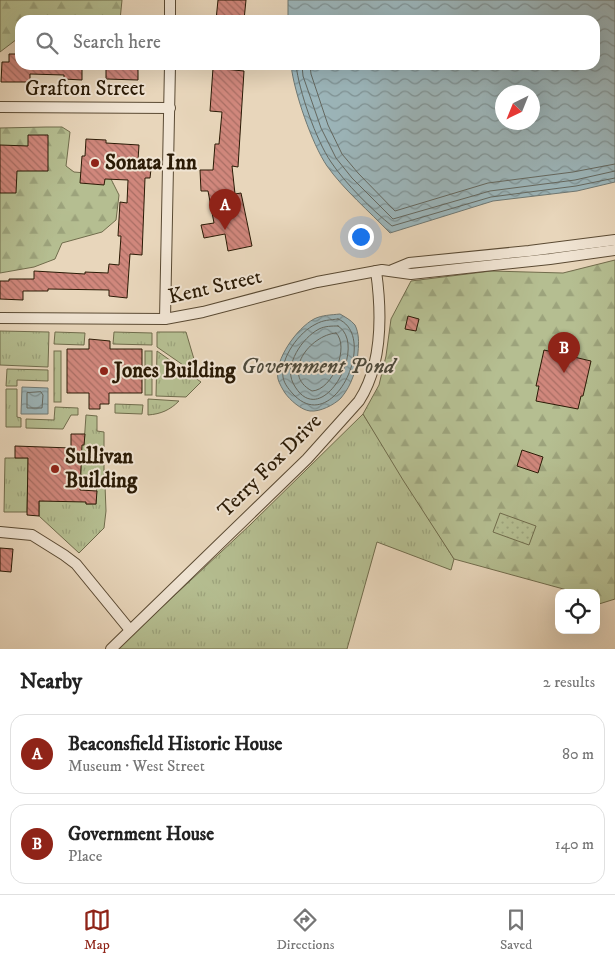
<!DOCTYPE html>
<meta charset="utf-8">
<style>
:root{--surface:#fff;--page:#f2f2f2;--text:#222;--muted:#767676;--line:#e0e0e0;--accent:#8f2418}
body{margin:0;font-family:"IM FELL DW Pica",serif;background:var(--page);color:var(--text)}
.controls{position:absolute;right:15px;bottom:15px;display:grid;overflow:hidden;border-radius:10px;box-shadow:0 5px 20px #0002}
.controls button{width:45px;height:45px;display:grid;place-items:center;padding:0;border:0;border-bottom:1px solid var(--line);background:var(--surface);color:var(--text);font:25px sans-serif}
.compass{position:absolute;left:495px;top:85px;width:45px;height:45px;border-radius:50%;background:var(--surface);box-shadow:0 5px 20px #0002;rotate:223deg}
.you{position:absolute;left:360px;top:236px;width:18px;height:18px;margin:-12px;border:4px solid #fff;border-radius:50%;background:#1a73e8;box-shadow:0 0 0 8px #1a73e833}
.badge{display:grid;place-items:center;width:32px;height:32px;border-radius:50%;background:var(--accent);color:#fff;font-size:16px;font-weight:700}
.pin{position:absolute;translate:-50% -41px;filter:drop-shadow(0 1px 2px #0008)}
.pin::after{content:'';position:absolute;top:26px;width:18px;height:15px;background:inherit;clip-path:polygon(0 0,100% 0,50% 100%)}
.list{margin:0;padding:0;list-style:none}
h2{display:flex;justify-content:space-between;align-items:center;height:65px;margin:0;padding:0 20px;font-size:21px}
h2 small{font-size:16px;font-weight:400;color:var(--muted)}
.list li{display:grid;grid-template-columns:32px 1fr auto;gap:15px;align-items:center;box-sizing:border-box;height:80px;margin:0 10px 10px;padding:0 10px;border:1px solid var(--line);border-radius:15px}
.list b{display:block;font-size:19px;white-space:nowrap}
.list p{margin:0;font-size:16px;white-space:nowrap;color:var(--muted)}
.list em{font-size:16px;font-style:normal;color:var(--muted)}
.icon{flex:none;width:28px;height:28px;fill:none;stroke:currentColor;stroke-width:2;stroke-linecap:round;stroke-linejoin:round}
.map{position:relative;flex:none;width:615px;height:649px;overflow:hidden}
.search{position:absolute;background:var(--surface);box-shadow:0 5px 20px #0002;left:15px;right:15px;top:15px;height:55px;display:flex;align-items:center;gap:12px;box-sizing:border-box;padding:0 18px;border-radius:15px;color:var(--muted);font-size:19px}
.sheet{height:245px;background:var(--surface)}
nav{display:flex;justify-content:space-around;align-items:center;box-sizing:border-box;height:70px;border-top:1px solid var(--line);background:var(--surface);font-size:14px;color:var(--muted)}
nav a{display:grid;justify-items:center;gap:2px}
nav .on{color:var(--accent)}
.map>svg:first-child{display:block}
.grass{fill:url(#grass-tufts);stroke:#706c4c}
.forest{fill:url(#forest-firs);stroke:#706c4c}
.garden{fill:url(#garden-dots);stroke:#706c4c}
.water{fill:url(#water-waves);stroke:#6f7873;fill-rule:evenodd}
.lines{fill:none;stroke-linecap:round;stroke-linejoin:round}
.shore{stroke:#646860;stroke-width:1}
.building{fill:url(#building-back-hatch);stroke:#2b1b06}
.minor-casing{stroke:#5a4a33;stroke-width:12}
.minor{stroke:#f0e4d3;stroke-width:10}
.poi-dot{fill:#8f2418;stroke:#f0e4d3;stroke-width:2}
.labels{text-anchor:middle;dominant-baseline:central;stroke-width:4;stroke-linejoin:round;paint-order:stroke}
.street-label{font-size:21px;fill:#2b1b06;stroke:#f0e4d3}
.poi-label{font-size:21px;font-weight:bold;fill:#2b1b06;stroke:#f0e4d3;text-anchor:start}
.water-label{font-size:22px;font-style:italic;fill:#4d4a3c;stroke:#f0e4d3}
</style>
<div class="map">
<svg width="615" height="649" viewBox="0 0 615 649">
<defs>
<pattern id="grass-tufts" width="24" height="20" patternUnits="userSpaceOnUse" patternTransform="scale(1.25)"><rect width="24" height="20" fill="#b5be91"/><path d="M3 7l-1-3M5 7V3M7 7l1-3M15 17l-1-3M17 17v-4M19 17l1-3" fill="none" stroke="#9ca37c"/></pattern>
<pattern id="forest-firs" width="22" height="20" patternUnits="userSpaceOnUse" patternTransform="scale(1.25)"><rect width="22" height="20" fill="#b5be91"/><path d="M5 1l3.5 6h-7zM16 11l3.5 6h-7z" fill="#9ca37c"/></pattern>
<pattern id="garden-dots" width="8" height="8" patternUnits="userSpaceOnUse" patternTransform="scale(1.25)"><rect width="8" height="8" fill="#b5be91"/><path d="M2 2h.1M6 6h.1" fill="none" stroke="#9ca37c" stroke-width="1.8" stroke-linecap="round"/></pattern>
<pattern id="water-waves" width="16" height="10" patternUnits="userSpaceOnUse" patternTransform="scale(1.25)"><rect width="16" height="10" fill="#9cb6bb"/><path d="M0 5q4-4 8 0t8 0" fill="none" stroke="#7f9396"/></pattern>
<pattern id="building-back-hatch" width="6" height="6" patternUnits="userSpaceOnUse" patternTransform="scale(1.25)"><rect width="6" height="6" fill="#d0877c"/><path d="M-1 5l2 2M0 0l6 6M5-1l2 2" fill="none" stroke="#a96e64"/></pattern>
</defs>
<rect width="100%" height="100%" fill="#e8d6bb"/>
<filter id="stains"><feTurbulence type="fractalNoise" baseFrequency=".004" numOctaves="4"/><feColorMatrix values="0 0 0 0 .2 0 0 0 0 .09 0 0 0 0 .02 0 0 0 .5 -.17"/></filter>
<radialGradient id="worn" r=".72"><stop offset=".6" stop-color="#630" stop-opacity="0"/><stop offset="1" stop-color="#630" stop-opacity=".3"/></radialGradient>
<!-- grass -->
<g class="grass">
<path d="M0 331 49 332 48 367 0 365Z"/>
<path d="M55 332 85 333 84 345 54 344Z"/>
<path d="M114 332 152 333V345L113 344Z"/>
<path d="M157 332H186L199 376 157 347Z"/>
<rect x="54" y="351" width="7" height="51"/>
<rect x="145" y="351" width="7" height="44"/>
<path d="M157 351 201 382 186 397 156 396Z"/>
<path d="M7 369 48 370V381L17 380V386H6Z"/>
<path d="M6 389H17V417L21 418V427H6Z"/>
<path d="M148 399 179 401C170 410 161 414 148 415Z"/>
<path d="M115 404 143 405 142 414 115 413Z"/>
<path d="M55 407 78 408V415H71L63 429 26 428V419L54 420Z"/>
<path d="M363 414 454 559 451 570 377 542 347 649H117L250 525Z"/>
<path d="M86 415 97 416V431L104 432V480H81L80 444H84Z"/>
<path d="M5 458H28L27 512H4Z"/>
<path d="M97 484 105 485 106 511 104 528 79 553 39 516V501L86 498V504H96Z"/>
</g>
<!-- forest -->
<g class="forest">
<path d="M0 0H122L120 20H20V40L17 39 0 52Z"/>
<path d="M46 127H62L70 132 66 166 74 172 109 175 119 195 116 220 102 232 62 243 55 259 34 267 0 273V128Z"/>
<path d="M615 260V599L599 604 596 602V593H578L454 559 403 480 363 414 379 385 386 356 391 319 411 281 491 271 563 273Z"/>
</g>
<!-- garden -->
<path class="garden" d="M500 513 536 526 529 545 493 532Z"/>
<!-- water -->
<g class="water">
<path d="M288 0H615V182L577 191 493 201 390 233C369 211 344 190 327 166 312 144 294 92 291 65H595V20H288ZM502 92H532V122H502Z"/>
<path d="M340 314C345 317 351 320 355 325 359 333 359 343 358 352 357 368 352 385 341 398 334 405 320 412 310 411 301 410 290 400 285 393 283 390 279 383 278 379 274 360 297 328 314 319 322 315 331 315 340 314Z"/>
<path d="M22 387 48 388V414H21Z"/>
</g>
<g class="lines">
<!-- shore -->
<g class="shore">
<path d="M296 65C299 91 316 140 331 162 345 183 372 210 392 226L491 197 576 186 615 178"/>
<path d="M302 65 303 76 321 128 336 158 352 178 393 219 490 191 575 180 615 171"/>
<path d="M310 65 311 74 328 125 342 154 358 173 395 211 488 183 573 172 615 164"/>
<path d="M338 319C379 335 335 435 295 396 290 391 284 384 283 377 280 358 299 332 316 324 323 320 330 320 338 319Z"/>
<path d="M338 326C370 345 320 436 293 383 284 365 302 338 319 329 325 326 332 326 338 326Z"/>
<path d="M336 333C350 346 333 390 312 391 280 374 310 335 336 333Z"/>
<path d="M41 392 43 395 42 408H27V393Z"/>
</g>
</g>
<!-- building -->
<g class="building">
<path d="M218 0H246L244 20H216Z"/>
<path d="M9 54H20V65H82V80L64 79V75L30 74V82H1L2 62H9Z"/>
<path d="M106 65H138V80L106 79Z"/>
<path d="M213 68 244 71 238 167 232 166 235 194 241 193 252 246 228 251 225 234 204 238 201 225 214 223 208 191H201L200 170H213L215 144H219L222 112 210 111Z"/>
<path d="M28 135H48V171H17L16 193H0V145L28 146Z"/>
<path d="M86 139 106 140V143L139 145 138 160H152L150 178H145L142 255 130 254 127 298 109 296V290L48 289V291H23V300L0 299V281H9V279H34V271L85 274V272L108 273 109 264 119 265 121 236H118L120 202 127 203 128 180 105 179 104 185 80 183 82 156H85Z"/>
<path d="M408 316 419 319 416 331 405 329Z"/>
<path d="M89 339 110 341V349H142V393H109V404H100V409H89V393H67V349H89Z"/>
<path d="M544 350 591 361 583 396H581L578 409 536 401 539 386H536Z"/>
<path d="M71 434H85L84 445H82L80 490 97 491 96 504H86V502L39 501V516L27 515 28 458H15V446L71 448Z"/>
<path d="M522 450 543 457 538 473 517 466Z"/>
<path d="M0 548 13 549 11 572 0 571Z"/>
</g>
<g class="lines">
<!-- minor casing -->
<g class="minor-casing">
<g id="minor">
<path d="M170 20V0"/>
<path d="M0 107 170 108"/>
<path d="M392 270 409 263 529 251 615 240"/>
<path d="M0 318 165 319 203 312 317 282 382 270 411 274 550 259 615 250"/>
<path d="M165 319 170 65"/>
<path d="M0 532 32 535 64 555 76 564 130 630"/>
<path d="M111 649 307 459 359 401C383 364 382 314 376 271"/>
</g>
</g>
<!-- minor -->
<use href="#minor" class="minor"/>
</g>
<!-- markers -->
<g class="poi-dot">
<circle cx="95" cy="163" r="5"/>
<circle cx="104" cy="371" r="5"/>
<circle cx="55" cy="469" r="5"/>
</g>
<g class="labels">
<!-- street labels -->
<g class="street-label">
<text x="85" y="89">Grafton Street</text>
<text transform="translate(215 287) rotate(-13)">Kent Street</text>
<text transform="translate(270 466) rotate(-45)">Terry Fox Drive</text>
</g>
<!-- poi labels -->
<g class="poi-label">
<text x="105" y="163">Sonata Inn</text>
<text x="114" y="371">Jones Building</text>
<text x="65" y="457">Sullivan<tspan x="65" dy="24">Building</tspan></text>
</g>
<!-- water labels -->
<g class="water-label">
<text x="318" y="366">Government Pond</text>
</g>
</g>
<rect width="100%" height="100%" filter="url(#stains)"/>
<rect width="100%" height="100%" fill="url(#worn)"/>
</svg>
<div class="controls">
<button><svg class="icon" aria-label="locate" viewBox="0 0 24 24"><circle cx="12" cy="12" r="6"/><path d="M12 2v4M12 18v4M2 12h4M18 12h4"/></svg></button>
</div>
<svg class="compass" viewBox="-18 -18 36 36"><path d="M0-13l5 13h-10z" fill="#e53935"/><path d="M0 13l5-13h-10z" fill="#767676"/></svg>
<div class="you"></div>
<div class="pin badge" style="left:225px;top:230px">A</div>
<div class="pin badge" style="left:564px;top:373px">B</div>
<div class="search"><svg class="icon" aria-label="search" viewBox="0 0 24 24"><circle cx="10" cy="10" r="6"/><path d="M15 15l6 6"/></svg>Search here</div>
</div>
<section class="sheet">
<h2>Nearby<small>2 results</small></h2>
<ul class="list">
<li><span class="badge">A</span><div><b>Beaconsfield Historic House</b><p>Museum · West Street</p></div><em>80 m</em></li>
<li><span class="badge">B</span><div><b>Government House</b><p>Place</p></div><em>140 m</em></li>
</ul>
</section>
<nav>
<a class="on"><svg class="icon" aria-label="map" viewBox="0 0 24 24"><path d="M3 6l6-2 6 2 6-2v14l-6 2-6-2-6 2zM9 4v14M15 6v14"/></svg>Map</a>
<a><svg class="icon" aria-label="directions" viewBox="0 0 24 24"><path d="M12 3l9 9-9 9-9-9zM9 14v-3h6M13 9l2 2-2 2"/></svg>Directions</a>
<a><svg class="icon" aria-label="saved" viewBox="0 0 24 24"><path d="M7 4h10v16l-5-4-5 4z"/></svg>Saved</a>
</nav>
